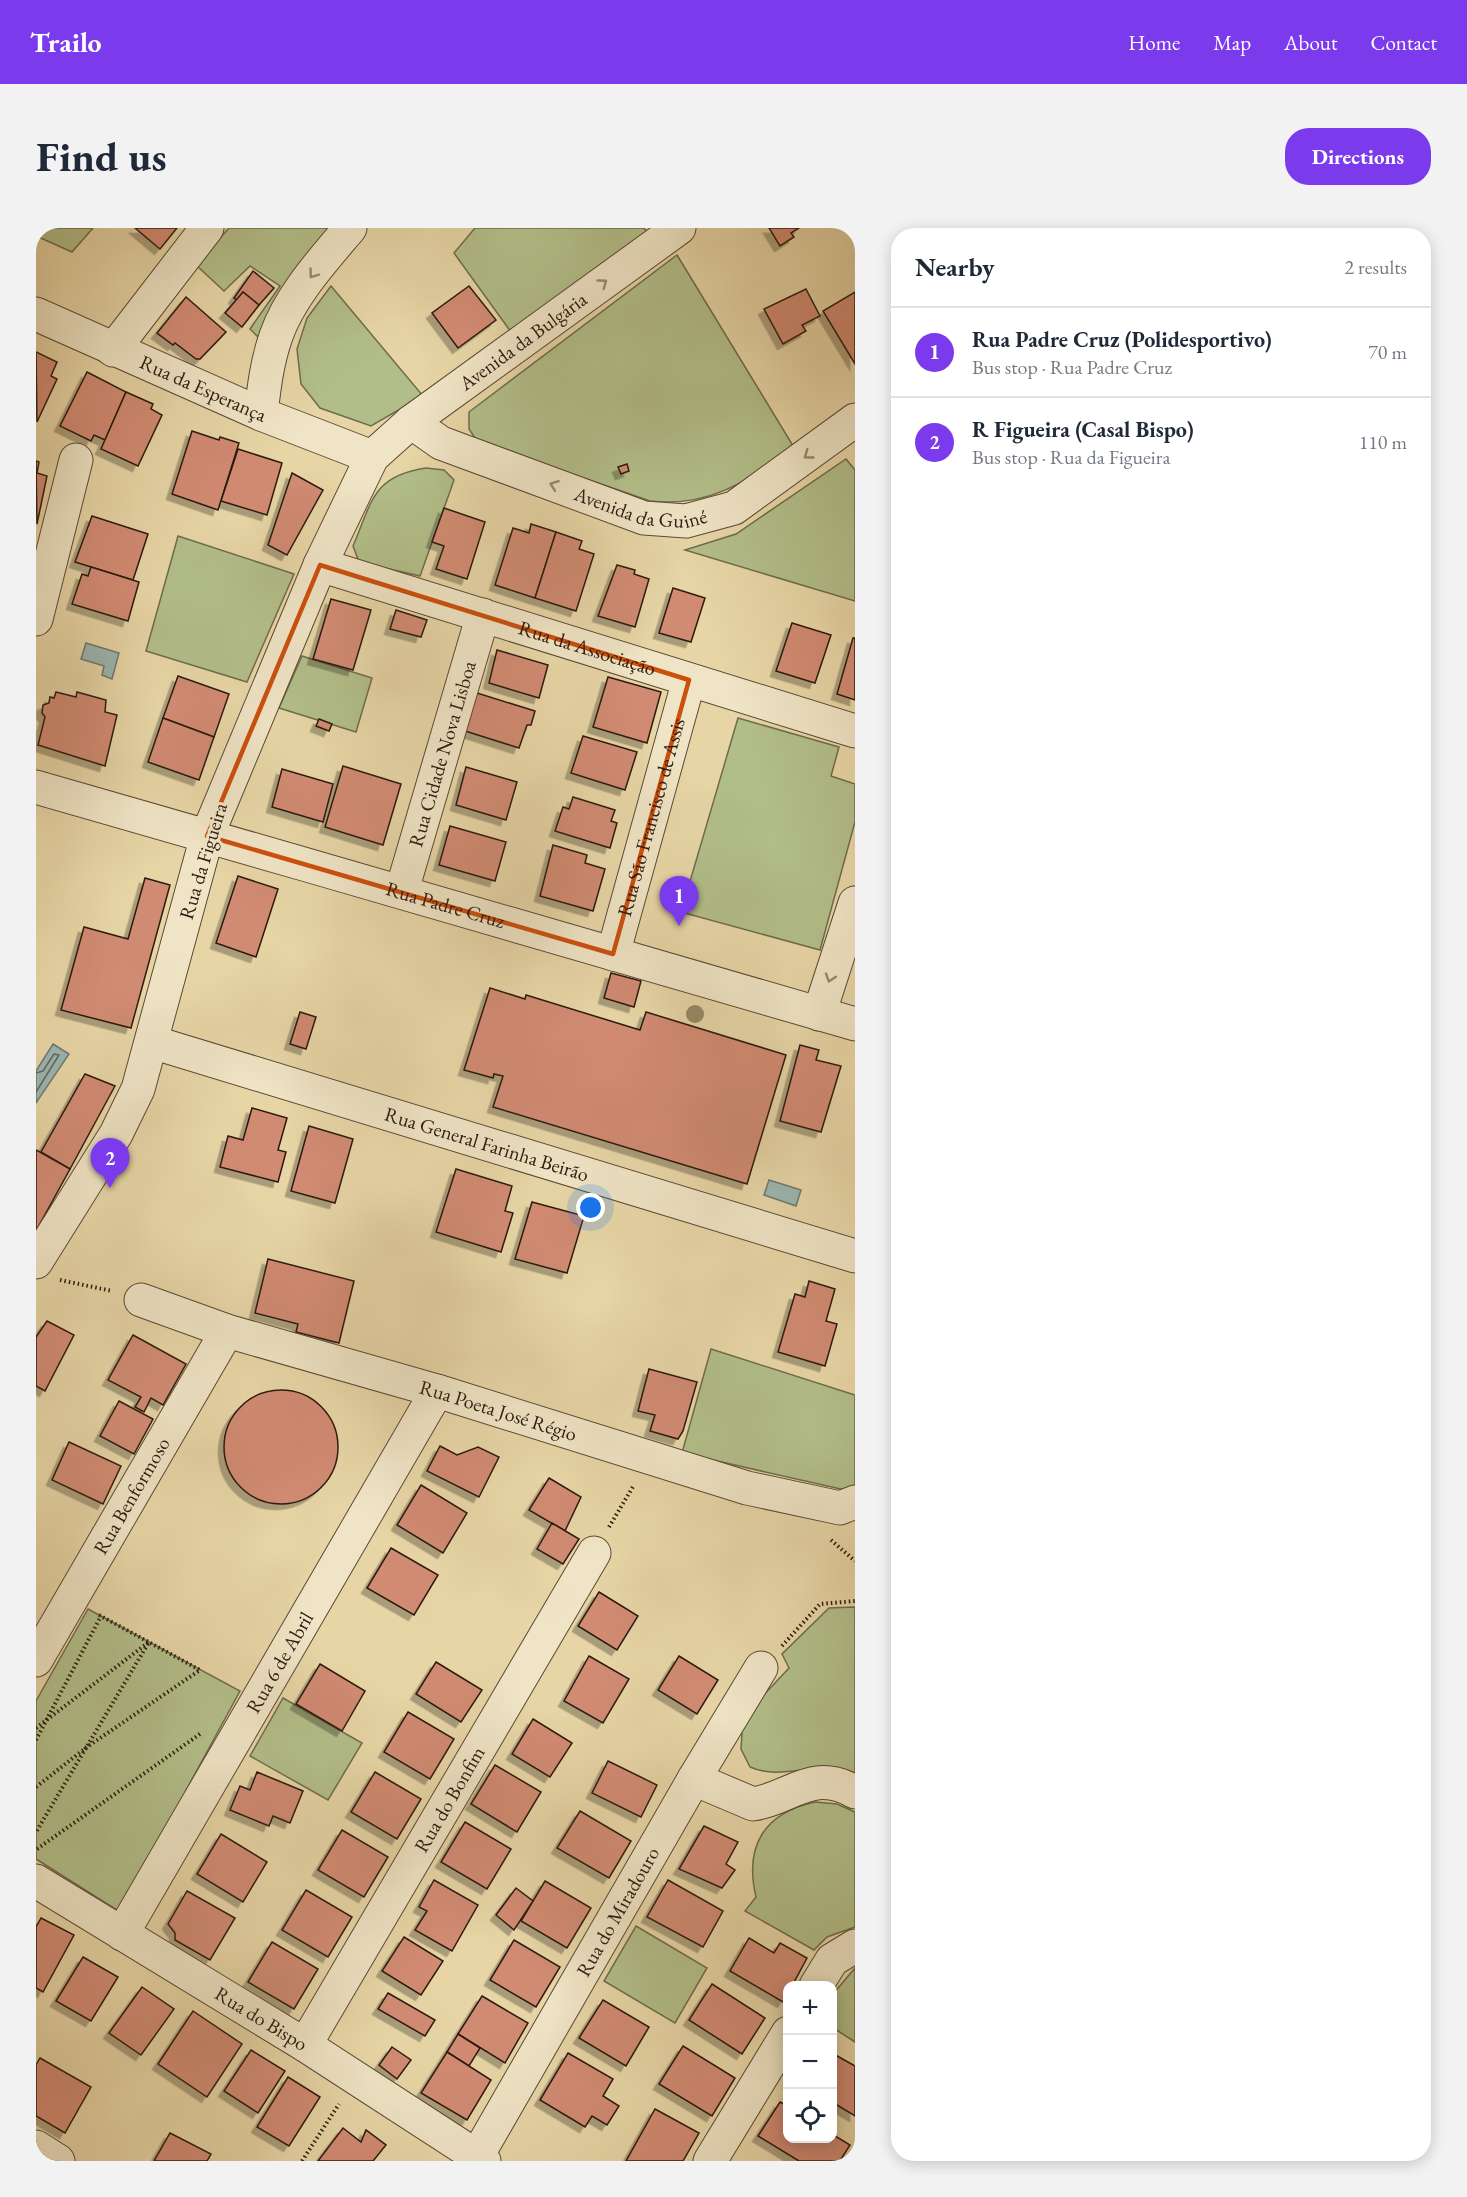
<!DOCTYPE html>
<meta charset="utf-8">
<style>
:root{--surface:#fff;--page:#f2f2f3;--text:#1f2937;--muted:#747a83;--line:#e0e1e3;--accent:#7c3aed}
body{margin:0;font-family:"EB Garamond",serif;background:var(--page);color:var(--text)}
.controls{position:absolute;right:18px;bottom:18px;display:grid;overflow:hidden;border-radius:12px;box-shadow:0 3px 15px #0003}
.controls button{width:54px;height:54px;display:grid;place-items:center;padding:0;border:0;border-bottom:2px solid var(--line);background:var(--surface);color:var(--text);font:30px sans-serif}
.you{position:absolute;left:555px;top:980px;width:21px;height:21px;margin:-15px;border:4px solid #fff;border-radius:50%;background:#1a73e8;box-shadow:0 0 0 9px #1a73e833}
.badge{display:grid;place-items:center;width:39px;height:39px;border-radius:50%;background:var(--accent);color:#fff;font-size:20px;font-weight:700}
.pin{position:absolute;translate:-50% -50px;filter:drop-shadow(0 2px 3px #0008)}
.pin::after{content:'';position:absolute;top:32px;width:21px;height:18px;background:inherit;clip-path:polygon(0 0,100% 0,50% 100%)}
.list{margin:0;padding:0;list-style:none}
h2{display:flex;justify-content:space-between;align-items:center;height:78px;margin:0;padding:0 24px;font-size:26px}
h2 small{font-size:20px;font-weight:400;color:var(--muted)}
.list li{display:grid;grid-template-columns:39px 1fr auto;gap:18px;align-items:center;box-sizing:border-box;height:90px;padding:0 24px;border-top:2px solid var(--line)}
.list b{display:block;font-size:22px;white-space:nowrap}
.list p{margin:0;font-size:20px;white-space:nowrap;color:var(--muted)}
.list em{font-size:20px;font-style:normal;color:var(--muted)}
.icon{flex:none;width:33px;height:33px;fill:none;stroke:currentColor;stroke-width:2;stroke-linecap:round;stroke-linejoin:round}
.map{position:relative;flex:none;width:819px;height:1933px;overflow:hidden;border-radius:24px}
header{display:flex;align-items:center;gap:36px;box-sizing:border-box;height:84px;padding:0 30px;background:var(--accent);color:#fff}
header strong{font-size:28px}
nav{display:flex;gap:33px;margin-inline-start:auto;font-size:21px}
.intro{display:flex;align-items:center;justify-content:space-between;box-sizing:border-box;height:144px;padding:0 36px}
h1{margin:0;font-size:42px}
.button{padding:15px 27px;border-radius:24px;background:var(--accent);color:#fff;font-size:21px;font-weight:700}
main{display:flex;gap:36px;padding:0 36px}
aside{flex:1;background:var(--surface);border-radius:24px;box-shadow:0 3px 15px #0003}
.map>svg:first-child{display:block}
.green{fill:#b2be89;stroke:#6f6c4c;stroke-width:1.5}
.water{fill:#9ab6b1;stroke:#6e7870;stroke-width:1.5}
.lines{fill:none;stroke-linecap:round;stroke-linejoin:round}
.shore{stroke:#636860;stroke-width:1.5}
.building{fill:#d18b73;stroke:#2c1a0f;stroke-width:1.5;filter:url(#shadow)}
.minor-casing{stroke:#5b4935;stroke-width:35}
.tertiary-casing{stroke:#5b4935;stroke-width:35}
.path{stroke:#2c1a0f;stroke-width:4;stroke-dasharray:1.5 3;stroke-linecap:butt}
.minor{stroke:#efe4c5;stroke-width:33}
.tertiary{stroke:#efe4c5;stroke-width:33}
.tree{fill:#968967}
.oneway{stroke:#978973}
.marked{fill:none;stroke:#cc500c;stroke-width:4.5;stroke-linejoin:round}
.labels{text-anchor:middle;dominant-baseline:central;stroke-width:6;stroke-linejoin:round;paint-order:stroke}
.street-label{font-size:20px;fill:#2c1a0f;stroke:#efe4c5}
</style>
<header>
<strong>Trailo</strong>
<nav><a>Home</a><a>Map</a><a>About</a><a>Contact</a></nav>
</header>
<div class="intro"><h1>Find us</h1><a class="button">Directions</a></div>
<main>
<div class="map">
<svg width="819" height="1933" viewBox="0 0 819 1933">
<defs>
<filter id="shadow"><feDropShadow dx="-5.5" dy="5.5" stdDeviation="0" flood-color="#0004"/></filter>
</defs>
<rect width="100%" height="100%" fill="#e7d5a6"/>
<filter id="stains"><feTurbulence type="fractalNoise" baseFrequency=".00333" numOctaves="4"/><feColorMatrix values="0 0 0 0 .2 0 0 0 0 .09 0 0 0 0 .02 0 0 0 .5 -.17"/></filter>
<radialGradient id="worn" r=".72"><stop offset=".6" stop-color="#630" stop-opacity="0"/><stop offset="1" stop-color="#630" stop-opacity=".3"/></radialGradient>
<!-- green -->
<g class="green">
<path d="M0 0H57L36 24 0 8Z"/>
<path d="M193 0H303L223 110 214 101 244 58 214 38 188 63 160 37Z"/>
<path d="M439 0H608L611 4 475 104 418 25Z"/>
<path d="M641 27 759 221C712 252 673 280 614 273L441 213 433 201V184Z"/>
<path d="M295 58 387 168 335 198 284 180 265 156 261 121 271 90Z"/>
<path d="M810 231 819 242V373L649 322 700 306Z"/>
<path d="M390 240 408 242 418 252 384 348 323 334 317 318C336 274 336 248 390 240Z"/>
<path d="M142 308 258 346 211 454 110 423Z"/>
<path d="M266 428 336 450 320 504 243 480Z"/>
<path d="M702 490 803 519 795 548 819 556V594L784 722 645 684Z"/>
<path d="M675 1121 819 1167V1259L809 1262 646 1225Z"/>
<path d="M819 1379V1545C784 1530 748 1554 714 1539L705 1521 707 1489 753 1440 746 1426 793 1380Z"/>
<path d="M52 1381 204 1463 84 1684 0 1631V1473Z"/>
<path d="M247 1470 326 1515 292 1572 214 1528Z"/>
<path d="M779 1574 801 1576 819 1584V1699L791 1709 778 1722 709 1683 720 1669C708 1618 728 1585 779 1574Z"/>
<path d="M600 1698 671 1740 639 1795 568 1753Z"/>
<path d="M819 1740V1814L796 1799 797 1766Z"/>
</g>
<!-- water -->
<g class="water">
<path d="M50 415 83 425 76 451 66 447 68 438 45 431Z"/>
<path d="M17 816 33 826 0 875V843Z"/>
<path d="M733 952 765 962 760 978 728 967Z"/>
</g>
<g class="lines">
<!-- shore -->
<path class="shore" d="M0 845 7 843 18 826 23 827 0 864"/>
</g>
<!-- building -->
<g class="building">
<path d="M99 0H141L124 21Z"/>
<path d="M733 0H763L755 5 758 9 744 18Z"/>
<path d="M217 43 238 60 223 77 207 64 201 72 198 70Z"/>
<path d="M433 58 460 92 422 120 396 85Z"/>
<path d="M770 61 784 88 766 97 770 103 747 116 728 81Z"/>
<path d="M207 64 223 77 206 99 189 85Z"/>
<path d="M819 64V136L787 83Z"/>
<path d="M150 69 190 104 164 131H160L139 115 137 117 121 105Z"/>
<path d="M0 124 21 134 15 148 21 151 1 194Z"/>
<path d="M51 144 90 164 69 212 58 207 55 213 24 198Z"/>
<path d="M90 164 117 176 115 181 126 187 102 238 65 221Z"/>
<path d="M156 203 183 212 184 209 203 215 182 282 136 266Z"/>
<path d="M202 221 246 235 231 287 185 273Z"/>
<path d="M0 233 3 234 1 245 11 248 1 296Z"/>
<path d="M591 236 593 243 585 246 582 239Z"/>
<path d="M256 245 287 262 251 327 232 317Z"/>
<path d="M408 280 449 294 431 351 400 341 408 318 396 314Z"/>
<path d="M56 288 112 306 97 352 39 334Z"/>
<path d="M495 296 520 304 499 370 459 357 477 300 493 305Z"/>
<path d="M520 304 546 313 543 321 558 326 540 383 499 370Z"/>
<path d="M581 337 599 342 598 346 613 351 599 399 562 388Z"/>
<path d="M55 339 103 354 92 393 36 376 46 346 52 348Z"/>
<path d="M637 360 669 370 655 414 623 405Z"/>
<path d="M295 371 335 382 317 442 277 431Z"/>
<path d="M360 382 391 392 385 409 354 401Z"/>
<path d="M756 395 795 407 779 455 740 443Z"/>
<path d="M817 410H819V472L801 466Z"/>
<path d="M461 422 512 437 503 470 453 455Z"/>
<path d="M142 448 193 466 178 509 127 490Z"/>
<path d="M572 449 625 464 611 515 557 499Z"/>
<path d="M20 464 40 469 41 464 70 472 69 484 81 487 69 538 2 517 9 489 6 485 7 477 13 475 14 469 18 470Z"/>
<path d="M441 465 499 483 495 497H491L483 520 429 503Z"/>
<path d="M127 490 178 509 163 552 112 534Z"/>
<path d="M283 491 296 496 293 503 280 498Z"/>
<path d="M547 508 601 524 589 562 535 545Z"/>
<path d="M307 538 365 556 347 617 289 599Z"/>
<path d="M430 539 481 554 470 592 420 577Z"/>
<path d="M246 541 297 556 287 594 236 579Z"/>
<path d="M537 569 579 582 575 593 581 595 574 620 519 603 527 579 533 581Z"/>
<path d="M414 598 470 614 459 653 403 637Z"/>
<path d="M517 617 551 627 549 635 569 641 557 683 504 668Z"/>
<path d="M202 648 242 661 220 729 180 715Z"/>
<path d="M109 650 134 657 95 800 25 782 48 699 92 711Z"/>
<path d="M575 745 605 753 598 779 568 770Z"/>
<path d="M454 760 489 771 490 767 604 802 610 784 750 827 711 956 457 879 467 848 458 846 457 850 428 842Z"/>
<path d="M264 784 280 789 270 821 254 816Z"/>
<path d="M764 817 783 822 780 832 805 838 785 904 744 893Z"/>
<path d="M49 846 79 858 34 941 5 924Z"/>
<path d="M216 880 251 890 242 922 250 924 242 954 184 939 192 908 207 912Z"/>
<path d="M273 898 317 911 299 975 255 963Z"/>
<path d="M0 922 34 941 0 1003Z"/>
<path d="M420 941 476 958 469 983 477 985 465 1024 400 1004Z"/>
<path d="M496 974 548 988 531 1045 479 1031Z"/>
<path d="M232 1031 318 1053 303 1115 260 1104 262 1096 219 1085Z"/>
<path d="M773 1053 799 1061 790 1093 801 1096 789 1138 742 1124 759 1066 769 1069Z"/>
<path d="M11 1093 38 1107 9 1163 0 1158V1109Z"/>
<path d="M97 1107 150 1136 127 1177 115 1170 108 1184 99 1179 105 1169 72 1152Z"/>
<path d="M613 1141 661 1154 647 1203 642 1211 614 1203 619 1187 602 1183Z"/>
<circle cx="245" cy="1219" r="57"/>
<path d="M83 1173 117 1191 98 1226 64 1208Z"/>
<path d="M33 1214 85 1238 67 1276 16 1252Z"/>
<path d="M404 1218 421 1227 442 1219 463 1229 443 1269 391 1243Z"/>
<path d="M513 1250 545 1269 529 1303 493 1282Z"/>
<path d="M385 1257 431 1285 407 1325 361 1297Z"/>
<path d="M516 1295 543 1311 527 1336 501 1321Z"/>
<path d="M355 1320 402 1347 378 1387 331 1360Z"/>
<path d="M563 1364 602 1388 581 1422 542 1398Z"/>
<path d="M553 1428 593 1451 567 1495 528 1473Z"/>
<path d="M643 1428 682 1452 661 1486 622 1462Z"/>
<path d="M400 1434 446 1462 425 1494 380 1466Z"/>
<path d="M284 1436 329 1463 306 1503 260 1476Z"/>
<path d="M372 1484 418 1511 394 1551 348 1524Z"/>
<path d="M497 1491 536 1515 514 1549 476 1526Z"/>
<path d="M572 1533 621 1557 605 1589 556 1565Z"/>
<path d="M459 1537 505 1564 481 1604 435 1576Z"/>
<path d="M221 1544 267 1563 254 1595 237 1588 233 1598 194 1582 204 1558 214 1562Z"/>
<path d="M339 1544 385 1571 361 1611 315 1584Z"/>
<path d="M544 1583 595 1613 573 1650 521 1620Z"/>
<path d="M429 1594 475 1621 451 1661 405 1634Z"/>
<path d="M668 1598 702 1614 690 1636 699 1642 686 1660 643 1641Z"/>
<path d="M306 1602 352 1629 328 1669 282 1642Z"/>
<path d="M185 1606 231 1634 207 1674 161 1646Z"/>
<path d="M398 1652 442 1677 416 1723 379 1702 391 1683 383 1679Z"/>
<path d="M632 1652 687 1683 667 1719 611 1689Z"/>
<path d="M509 1653 555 1680 531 1720 485 1693Z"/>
<path d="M480 1660 497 1673 478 1702 460 1687Z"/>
<path d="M270 1662 316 1689 292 1729 246 1702Z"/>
<path d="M151 1663 199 1690 174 1732 139 1712V1705L132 1696Z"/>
<path d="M5 1690 38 1707 7 1764 0 1760V1699Z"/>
<path d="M368 1709 407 1733 385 1767 346 1743Z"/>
<path d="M713 1710 738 1725 744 1715 771 1730 756 1758H752V1765L747 1774 694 1743Z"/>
<path d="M478 1712 524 1739 500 1779 454 1752Z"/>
<path d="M236 1714 282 1741 258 1781 212 1754Z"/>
<path d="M47 1729 82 1749 55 1793 20 1773Z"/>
<path d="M676 1756 729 1790 706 1826 653 1792Z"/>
<path d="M106 1759 138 1781 105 1827 73 1805Z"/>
<path d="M352 1765 399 1792 389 1808 342 1781Z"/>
<path d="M446 1768 492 1795 469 1835 422 1806Z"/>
<path d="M567 1772 613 1799 590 1838 543 1810Z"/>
<path d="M157 1783 206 1816 171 1869 122 1836Z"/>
<path d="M422 1806 444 1820 433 1838 411 1824Z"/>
<path d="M647 1818 699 1850 676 1888 623 1856Z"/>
<path d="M356 1819 375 1832 361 1851 343 1837Z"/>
<path d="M215 1822 249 1843 222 1885 188 1863Z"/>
<path d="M411 1824 455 1852 431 1892 385 1865Z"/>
<path d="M532 1825 577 1851 567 1868 583 1878 571 1897 556 1888 549 1899 504 1872Z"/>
<path d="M796 1825 819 1838V1888L796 1874Z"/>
<path d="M4 1830 55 1859 29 1905 0 1888V1837Z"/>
<path d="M252 1849 284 1869 253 1918 221 1899Z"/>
<path d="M744 1874 752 1878V1910H796V1906L814 1917 804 1933H763L722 1908Z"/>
<path d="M619 1881 663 1905 647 1933H590Z"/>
<path d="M307 1900 325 1914 330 1902 350 1917 337 1933H282Z"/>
<path d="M134 1905 175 1926 171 1933H118Z"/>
</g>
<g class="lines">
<!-- minor casing -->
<g class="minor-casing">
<g id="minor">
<path id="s1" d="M0 86 225 186 336 229"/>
<path d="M77 122 171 0"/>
<path d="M225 186C228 159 231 134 240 108 254 68 287 32 314 0"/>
<path id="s2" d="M375 194 405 215 608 290 650 293 698 280 819 192"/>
<path id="s3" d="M284 337 819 503"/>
<path d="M0 391 40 232"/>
<path id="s4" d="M171 608 284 337 336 229 375 194 643 0"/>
<path id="s5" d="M366 662 447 387"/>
<path id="s6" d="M577 726 653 452"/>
<path d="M783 786 819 675"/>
<path id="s7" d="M116 814 819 1028"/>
<path id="s8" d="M105 1072 191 1103 401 1163 711 1260 804 1280 819 1274"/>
<path id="s9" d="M0 1432 191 1103"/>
<path d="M658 1551 717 1576C754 1571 776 1539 819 1564"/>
<path id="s10" d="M0 1653 269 1817 448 1933"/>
<path id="s11" d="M86 1706 401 1163"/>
<path d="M780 1758 796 1732 819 1718"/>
<path id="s12" d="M269 1817 558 1325"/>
<path d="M0 1919 22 1933"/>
<path id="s13" d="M441 1928 658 1551 725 1440"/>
<path d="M674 1933 752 1805"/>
</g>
</g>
<!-- tertiary casing -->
<g class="tertiary-casing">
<g id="tertiary">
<path id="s14" d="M0 559C273 638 546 715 819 796"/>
<path d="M0 1034 80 906 102 861 171 608"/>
</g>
</g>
<!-- path -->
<g class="path">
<path d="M24 1052 76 1063"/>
<path d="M573 1299 598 1257"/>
<path d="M795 1312 819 1333"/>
<path d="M746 1418 784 1376 819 1373"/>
<path d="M0 1500 113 1414 0 1604"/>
<path d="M0 1512 65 1388"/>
<path d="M0 1559 51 1519 164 1442 63 1387"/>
<path d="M1 1621 164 1506"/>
<path d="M266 1933 303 1876"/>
</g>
<!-- minor -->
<use href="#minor" class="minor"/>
<!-- tertiary -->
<use href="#tertiary" class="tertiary"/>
</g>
<!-- trees -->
<circle class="tree" cx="659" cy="786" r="9"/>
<!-- one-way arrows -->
<defs><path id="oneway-chevron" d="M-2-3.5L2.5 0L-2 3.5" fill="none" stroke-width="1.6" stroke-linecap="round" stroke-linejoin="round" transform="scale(1.5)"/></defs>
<g class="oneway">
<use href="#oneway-chevron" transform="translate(277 46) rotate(126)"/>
<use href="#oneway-chevron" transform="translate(567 55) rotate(-36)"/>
<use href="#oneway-chevron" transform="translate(772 227) rotate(144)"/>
<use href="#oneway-chevron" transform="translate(518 257) rotate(-160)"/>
<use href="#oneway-chevron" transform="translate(794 750) rotate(108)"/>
</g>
<!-- marked area -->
<path class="marked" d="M284 337 653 452 577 726 171 608Z"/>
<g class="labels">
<!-- street labels -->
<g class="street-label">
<text stroke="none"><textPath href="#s4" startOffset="604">Avenida da Bulgária</textPath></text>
<text stroke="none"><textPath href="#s1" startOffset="183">Rua da Esperança</textPath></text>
<text stroke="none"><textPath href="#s2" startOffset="248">Avenida da Guiné</textPath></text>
<text stroke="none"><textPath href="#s3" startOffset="280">Rua da Associação</textPath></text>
<text stroke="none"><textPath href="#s5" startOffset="142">Rua Cidade Nova Lisboa</textPath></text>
<text stroke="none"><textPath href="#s6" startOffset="142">Rua São Francisco de Assis</textPath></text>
<text transform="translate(167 633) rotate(-73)">Rua da Figueira</text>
<text stroke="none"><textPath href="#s14" startOffset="426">Rua Padre Cruz</textPath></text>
<text stroke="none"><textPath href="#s7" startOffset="350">Rua General Farinha Beirão</textPath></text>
<text stroke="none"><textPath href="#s8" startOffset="374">Rua Poeta José Régio</textPath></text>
<text stroke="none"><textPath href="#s9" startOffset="190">Rua Benformoso</textPath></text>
<text stroke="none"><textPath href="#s11" startOffset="314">Rua 6 de Abril</textPath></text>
<text stroke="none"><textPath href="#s12" startOffset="285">Rua do Bonfim</textPath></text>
<text stroke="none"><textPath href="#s13" startOffset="282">Rua do Miradouro</textPath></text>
<text stroke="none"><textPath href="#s10" startOffset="264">Rua do Bispo</textPath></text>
</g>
</g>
<rect width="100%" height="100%" filter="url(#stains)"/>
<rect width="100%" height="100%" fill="url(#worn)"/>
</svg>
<div class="controls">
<button>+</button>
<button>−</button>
<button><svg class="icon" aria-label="locate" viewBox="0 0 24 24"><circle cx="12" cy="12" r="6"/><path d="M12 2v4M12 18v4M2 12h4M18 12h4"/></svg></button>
</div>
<div class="you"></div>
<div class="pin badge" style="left:643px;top:698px">1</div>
<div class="pin badge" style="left:74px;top:960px">2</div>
</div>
<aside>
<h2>Nearby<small>2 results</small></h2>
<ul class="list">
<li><span class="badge">1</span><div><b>Rua Padre Cruz (Polidesportivo)</b><p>Bus stop · Rua Padre Cruz</p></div><em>70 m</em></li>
<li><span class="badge">2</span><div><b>R Figueira (Casal Bispo)</b><p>Bus stop · Rua da Figueira</p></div><em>110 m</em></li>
</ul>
</aside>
</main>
